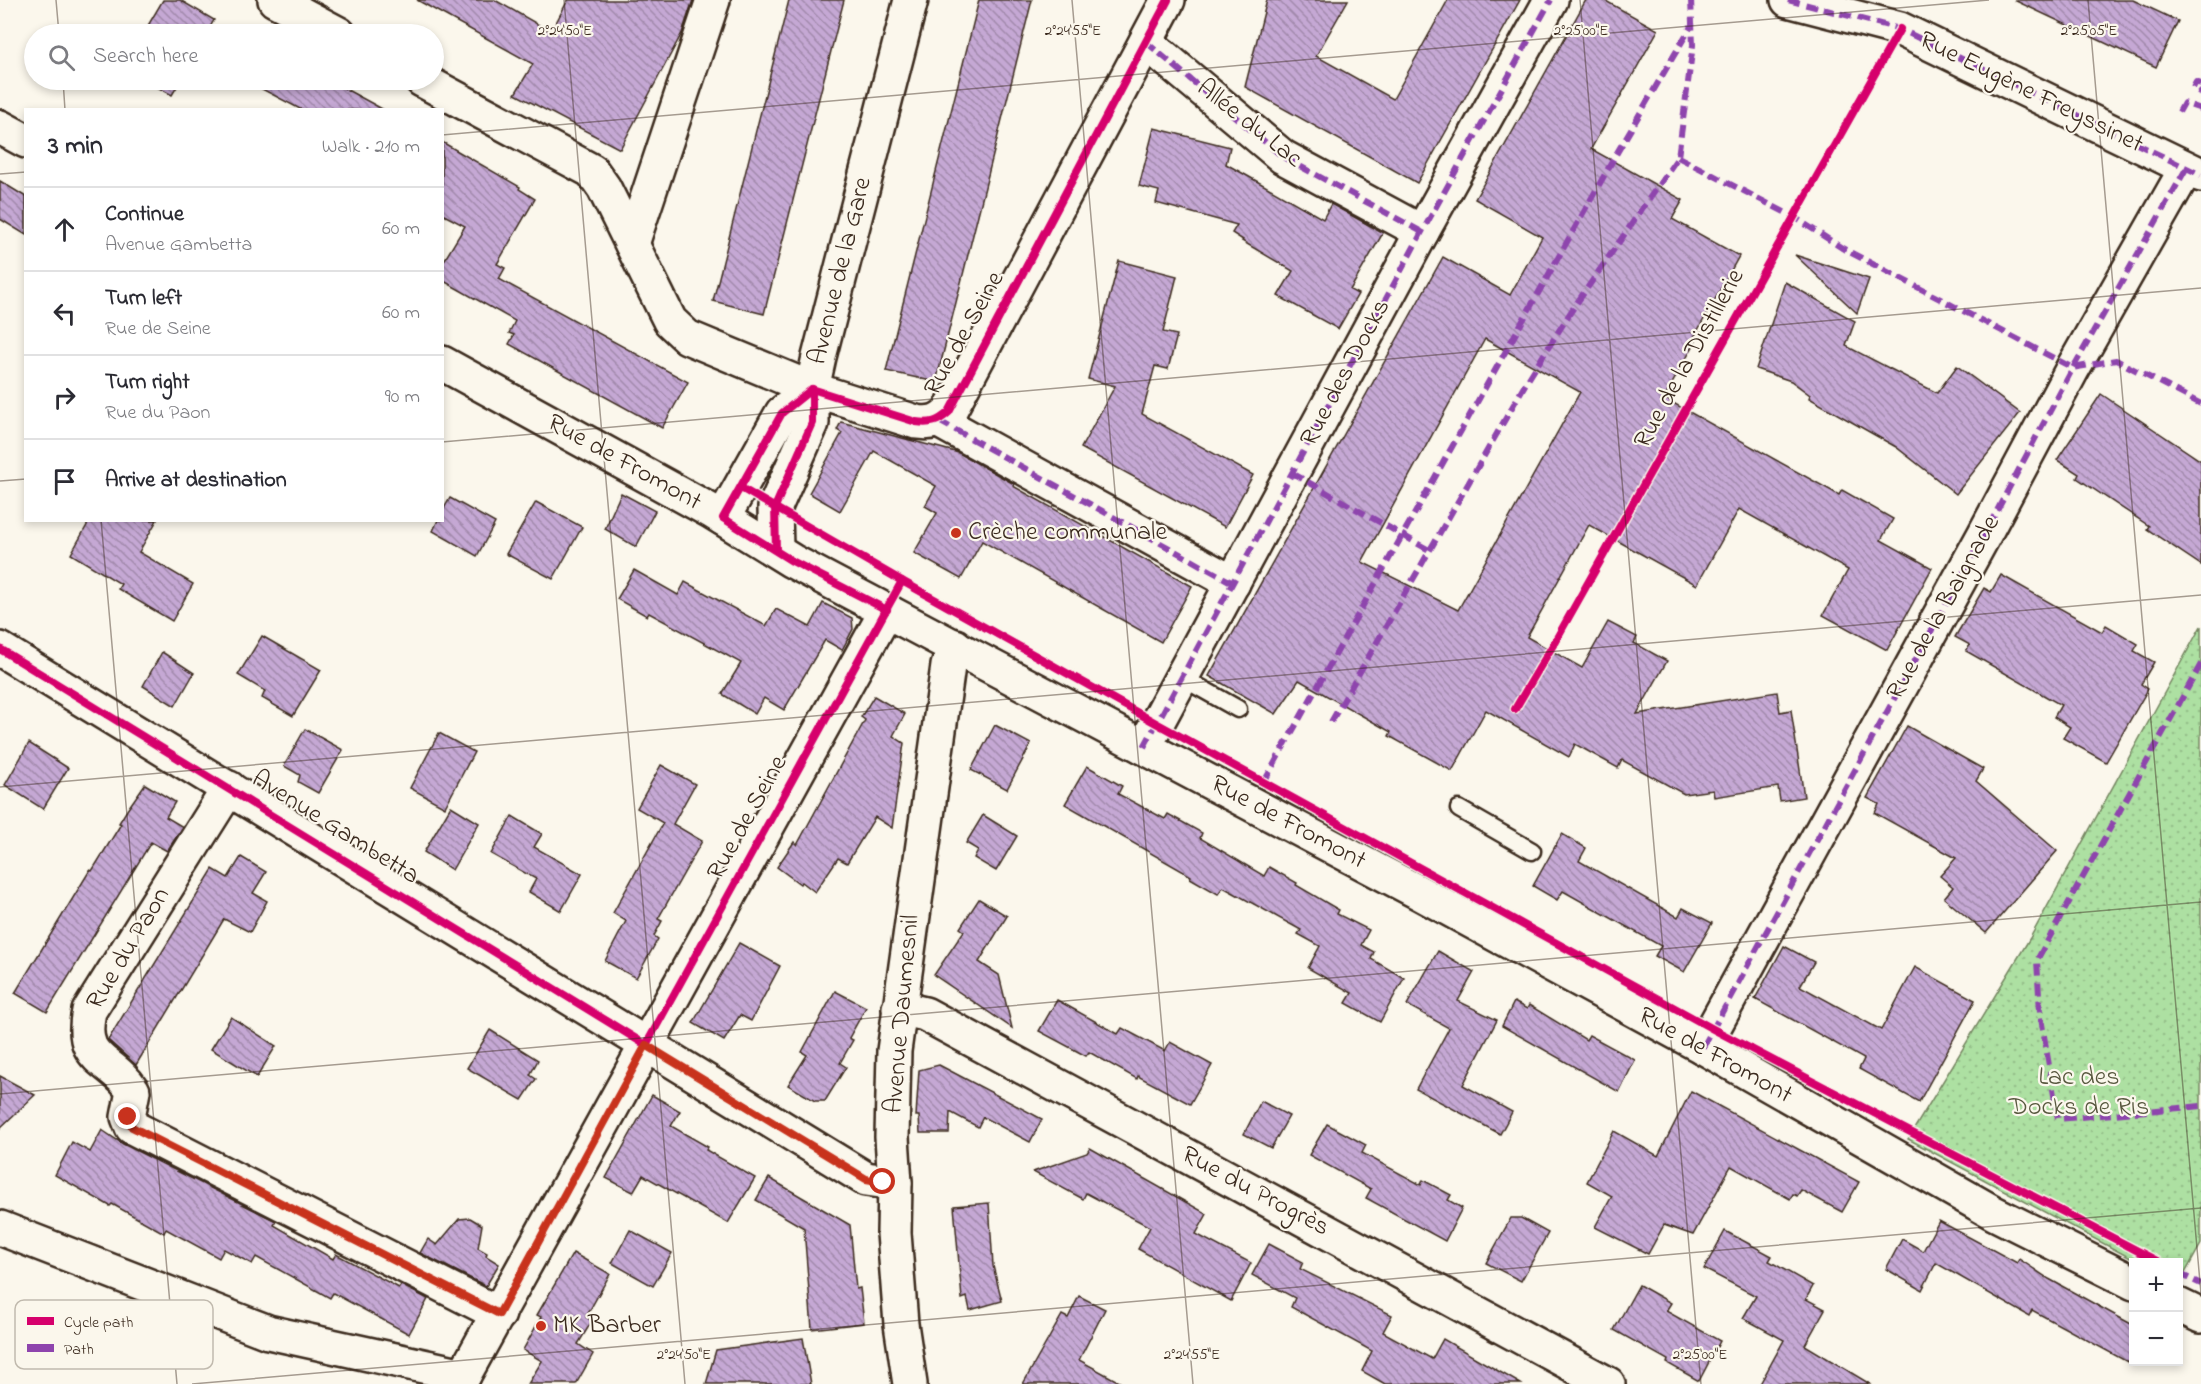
<!DOCTYPE html>
<meta charset="utf-8">
<style>
:root{--surface:#fff;--page:#f2f2f3;--text:#2b2b33;--muted:#7c7c81;--line:#e1e1e2}
body{margin:0;font-family:"Indie Flower",sans-serif;background:var(--page);color:var(--text)}
.controls{position:absolute;right:18px;bottom:18px;display:grid;overflow:hidden;border-radius:0px;box-shadow:0 3px 9px #0003}
.controls button{width:54px;height:54px;display:grid;place-items:center;padding:0;border:0;border-bottom:2px solid var(--line);background:var(--surface);color:var(--text);font:30px sans-serif}
.stop{position:absolute;width:18px;height:18px;margin:-14px;border:4px solid #c8321e;border-radius:50%;background:#fff}
.stop.end{background:#c8321e;border-color:#fff;box-shadow:0 2px 6px #0008}
.list{margin:0;padding:0;list-style:none}
h2{display:flex;justify-content:space-between;align-items:center;height:78px;margin:0;padding:0 24px;font-size:26px}
h2 small{font-size:20px;font-weight:400;color:var(--muted)}
.list li{display:grid;grid-template-columns:39px 1fr auto;gap:18px;align-items:center;box-sizing:border-box;height:84px;padding:0 24px;border-top:2px solid var(--line)}
.list b{display:block;font-size:22px;white-space:nowrap}
.list p{margin:0;font-size:20px;white-space:nowrap;color:var(--muted)}
.list em{font-size:20px;font-style:normal;color:var(--muted)}
.icon{flex:none;width:33px;height:33px;fill:none;stroke:currentColor;stroke-width:2;stroke-linecap:round;stroke-linejoin:round}
.map{position:relative;flex:none;width:2201px;height:1384px;overflow:hidden}
.search{position:absolute;background:var(--surface);box-shadow:0 3px 9px #0003;left:24px;top:24px;width:420px;height:66px;display:flex;align-items:center;gap:15px;box-sizing:border-box;padding:0 21px;border-radius:33px;color:var(--muted);font-size:22px}
.panel{position:absolute;background:var(--surface);box-shadow:0 3px 9px #0003;left:24px;top:108px;width:420px;height:414px;border-radius:0px}
.map>svg:first-child{display:block}
.park{fill:url(#park-dots);stroke:#748560;stroke-width:1.5}
.building{fill:url(#building-back-hatch);stroke:#3b2a1e;stroke-width:1.5;fill-rule:evenodd}
.lines{fill:none;stroke-linecap:round;stroke-linejoin:round}
.lane-casing{stroke:#3b2a1e;stroke-width:21}
.street-casing{stroke:#3b2a1e;stroke-width:38}
.lane{stroke:#fbf7ec;stroke-width:16}
.street{stroke:#fbf7ec;stroke-width:33}
.quiet{stroke:#8e44ad;stroke-width:6;stroke-dasharray:12 6;stroke-linecap:butt}
.cycleway-casing{stroke:#fbf7ec;stroke-width:11}
.cycleway{stroke:#d6006c;stroke-width:8}
.route{stroke:#c8321e;stroke-width:8}
.ticks{fill:none;stroke:#3b2a1e;stroke-width:1.5;stroke-opacity:0.45}
.poi-dot{fill:#c8321e;stroke:#fbf7ec;stroke-width:2}
.labels{text-anchor:middle;dominant-baseline:central;stroke-width:4.5;stroke-linejoin:round;paint-order:stroke}
.street-label{font-size:26px;fill:#3b2a1e;stroke:#fbf7ec}
.poi-label{font-size:26px;fill:#3b2a1e;stroke:#fbf7ec;text-anchor:start}
.park-label{font-size:26px;fill:#58583f;stroke:#fbf7ec}
.key{fill:#fbf7ec;stroke:#c1baae;stroke-width:1.5}
.key-label{font-size:16px;fill:#3b2a1e}
.ticks-label{font-size:15px;text-anchor:middle;fill:#3b2a1e;stroke:#fbf7ec;stroke-width:4.5;stroke-linejoin:round;paint-order:stroke}
</style>
<div class="map">
<svg width="2201" height="1384" viewBox="0 0 2201 1384">
<defs>
<pattern id="park-dots" width="8" height="8" patternUnits="userSpaceOnUse" patternTransform="scale(1.5)"><rect width="8" height="8" fill="#ade0a2"/><path d="M2 2h.1M6 6h.1" fill="none" stroke="#96c08b" stroke-width="1.8" stroke-linecap="round"/></pattern>
<pattern id="building-back-hatch" width="6" height="6" patternUnits="userSpaceOnUse" patternTransform="scale(1.5)"><rect width="6" height="6" fill="#c5a8d4"/><path d="M-1 5l2 2M0 0l6 6M5-1l2 2" fill="none" stroke="#a189ab"/></pattern>
</defs>
<rect width="100%" height="100%" fill="#fbf7ec"/>
<filter id="ink" filterUnits="userSpaceOnUse"><feTurbulence type="fractalNoise" baseFrequency=".0167" numOctaves="2"/><feDisplacementMap in="SourceGraphic" scale="12" xChannelSelector="R" yChannelSelector="G"/><feConvolveMatrix kernelMatrix="1 2 1 2 8 2 1 2 1" color-interpolation-filters="sRGB"/></filter>
<g filter="url(#ink)">
<!-- park -->
<path class="park" d="M2201 626V1244L2179 1284 2178 1262H2138L1908 1139 2030 938Z"/>
<!-- building -->
<g class="building">
<path d="M163 0H180L214 20 206 34H143Z"/>
<path d="M417 0H495L551 32 568 0H693L682 33 620 149 515 94 533 64Z"/>
<path d="M789 0H844L764 314 713 301Z"/>
<path d="M979 0H1032L936 382 886 371Z"/>
<path d="M1267 0H1348L1316 56 1393 99 1448 0H1520L1417 183 1245 87Z"/>
<path d="M1586 0H1604L1658 30 1591 149 1683 200 1672 219 1739 256 1693 339 1696 341 1664 398 1839 495 1842 490 1893 519 1881 540 1932 568 1887 650 1823 615 1848 570 1739 509 1697 585 1589 525 1527 637 1582 668 1608 622 1637 637 1634 643 1667 661 1637 714 1777 692 1780 712 1791 710 1804 797 1780 801 1778 787 1714 797 1713 790 1684 794 1622 760 1618 768 1575 744 1569 757 1486 710 1452 771 1389 736 1391 732 1299 680 1276 714 1209 676 1443 257 1510 295 1542 237 1475 199ZM1485 339 1580 392 1458 610 1362 562Z"/>
<path d="M2014 0H2133L2178 21 2156 67Z"/>
<path d="M144 80H181L172 95Z"/>
<path d="M245 80H329L384 110H302Z"/>
<path d="M1154 128 1230 147 1226 164 1260 183 1323 219 1331 204 1383 233 1350 290 1358 294 1338 329 1278 296 1293 271 1242 241 1243 240 1232 233 1237 225 1156 203 1159 191 1139 186Z"/>
<path d="M442 142 520 187 519 189 535 199 497 264 505 268 499 279 688 382 662 428 509 344 514 335 509 333 515 321 442 280V264L465 226 442 214Z"/>
<path d="M0 181 26 197V235L0 219Z"/>
<path d="M1795 255 1869 279 1857 313Z"/>
<path d="M1119 261 1177 276 1163 332 1177 335 1168 369 1155 366 1142 414 1253 475 1225 527 1081 448 1115 386 1088 379Z"/>
<path d="M1785 282 1855 321 1846 346 1937 393 1957 366 2020 413 1956 494 1896 447 1809 398 1810 395 1791 381 1756 369Z"/>
<path d="M2101 394 2201 461V565L2147 529 2149 526 2077 478 2079 474 2057 460Z"/>
<path d="M841 422 959 453 1014 484 1013 486 1192 586 1161 642 982 541 961 579 914 553 937 513 925 506 936 486 874 451 840 511 809 493 842 433 837 430Z"/>
<path d="M621 493 655 511 636 547 605 529Z"/>
<path d="M450 498 495 523 477 556 433 531 438 520H442V512Z"/>
<path d="M536 502 582 527 553 579 506 554Z"/>
<path d="M90 520H157L139 552 193 584 172 621 118 589 121 584 71 554Z"/>
<path d="M634 570 678 595 685 582 766 626 776 609 810 627 823 603 852 618 853 629 842 650 825 640 784 710 764 698 755 714 722 694 741 663 649 613 647 616 617 599Z"/>
<path d="M2001 575 2102 632 2106 625 2138 644 2134 651 2154 662 2141 684 2148 689 2106 762 2063 738 2070 727 2054 717 2061 705 1966 651 1970 645 1955 637 1984 588 1991 592Z"/>
<path d="M262 636 321 670 293 716 262 698 265 691 238 675Z"/>
<path d="M162 652 194 673 175 706 143 686Z"/>
<path d="M874 696 905 714 893 736 904 743 892 828 875 817 847 863 838 858 815 892 802 882 800 884 777 867 794 842 797 845 865 720 861 717Z"/>
<path d="M995 725 1031 744 1007 789 971 770Z"/>
<path d="M1907 726 1983 769 1976 781 2057 851 1986 933 1944 898 1953 887 1940 876 1956 858 1875 813 1879 804 1867 798Z"/>
<path d="M305 729 343 750 318 793 298 782 300 775 284 766Z"/>
<path d="M439 733 474 752 445 807 410 788Z"/>
<path d="M29 743 68 768 43 809 5 785Z"/>
<path d="M661 765 695 784 673 824 702 841 658 919 662 921 654 936 658 939 636 978 605 961 626 921 613 913 663 823 637 808Z"/>
<path d="M1087 766 1122 786 1118 794 1165 819 1168 814 1202 833 1200 838 1264 876 1269 867 1297 883 1296 885 1339 910 1337 914 1369 930 1361 945 1374 952 1371 959 1404 978 1380 1022 1346 1003 1352 993 1308 968 1320 946 1298 934 1301 930 1223 887 1218 894 1190 878 1191 876 1065 804Z"/>
<path d="M145 784 175 802 166 817 183 827 167 851 151 842 47 1012 15 993 90 870 92 871 121 824 119 823 127 810Z"/>
<path d="M451 806 479 823 452 870 424 852Z"/>
<path d="M983 815 1017 836 996 871 974 858 978 850 966 843Z"/>
<path d="M512 816 542 834 534 847 582 874 561 911 529 892 536 879 491 854Z"/>
<path d="M1562 834 1586 848 1579 861 1678 917 1683 908 1712 923 1684 972 1655 956 1661 946 1563 891 1557 900 1533 886Z"/>
<path d="M241 857 266 872 253 893 267 901 250 932 224 919 136 1065 108 1040 213 869 228 878Z"/>
<path d="M979 899 1007 916 979 962 999 975 1012 1028 934 975 964 931 960 928Z"/>
<path d="M739 943 780 966 751 1021 740 1015 724 1041 693 1023Z"/>
<path d="M1784 946 1814 962 1800 986 1881 1030 1915 967 1975 1000 1919 1102 1859 1069 1864 1059 1755 999Z"/>
<path d="M1438 951 1474 972 1458 1001 1497 1020 1463 1085 1512 1112 1500 1134 1416 1089 1449 1028 1407 1005Z"/>
<path d="M835 991 866 1007 849 1038 853 1040 840 1063 846 1067 825 1101H815L788 1085 807 1055 802 1052Z"/>
<path d="M1057 1000 1118 1034 1122 1028 1165 1051 1170 1042 1212 1065 1190 1104 1138 1076 1137 1079 1089 1052 1086 1056 1039 1031Z"/>
<path d="M1514 1002 1527 1009 1529 1005 1586 1040 1589 1035 1635 1060 1619 1092 1502 1026Z"/>
<path d="M231 1017 276 1046 257 1077 211 1049Z"/>
<path d="M490 1030 538 1060 530 1075 536 1079 522 1100 467 1068Z"/>
<path d="M939 1065 1042 1119 1030 1142 983 1117 978 1127 950 1112 949 1133H920L919 1116H916L919 1070Z"/>
<path d="M0 1076 35 1095 0 1128Z"/>
<path d="M1691 1091 1859 1182 1842 1212 1801 1190 1797 1196 1793 1194 1790 1199 1731 1166 1693 1235 1664 1225 1648 1254 1595 1227 1612 1196 1587 1182 1614 1131 1658 1156Z"/>
<path d="M652 1095 680 1111 671 1126 708 1147 706 1150 755 1178 728 1223 643 1175 633 1192 606 1178Z"/>
<path d="M1261 1101 1289 1116 1271 1148 1244 1134Z"/>
<path d="M1327 1124 1366 1145 1362 1153 1421 1185 1423 1180 1451 1195 1448 1200 1462 1208 1445 1241 1366 1198 1371 1189 1309 1155Z"/>
<path d="M102 1130 123 1144 276 1221 274 1225 333 1259 336 1254 399 1288 401 1285 428 1299 409 1334 333 1293 330 1298 256 1257 252 1264 224 1249 219 1258 166 1229 164 1233 112 1204 110 1206 55 1175 72 1142 90 1152Z"/>
<path d="M1090 1148 1207 1214 1196 1234 1251 1263 1231 1301 1138 1249 1150 1227 1086 1193 1083 1199 1033 1172 1087 1153Z"/>
<path d="M769 1178 850 1225 856 1289 860 1288 864 1323 812 1329 804 1228 756 1200Z"/>
<path d="M989 1203 993 1266 1002 1301 970 1310 967 1297 962 1299 954 1206Z"/>
<path d="M470 1218 482 1225 478 1248 487 1253 486 1256 499 1264 486 1286 420 1253 428 1239 437 1245 459 1219Z"/>
<path d="M1511 1218H1521L1548 1233 1521 1281 1486 1263Z"/>
<path d="M1939 1221 2017 1263 2019 1259 2049 1279 2133 1325V1365L2032 1310 2029 1316 1936 1263 1922 1290 1886 1269 1902 1239 1923 1251Z"/>
<path d="M630 1230 672 1253 653 1286 612 1263Z"/>
<path d="M1725 1231 1772 1256 1769 1261 1813 1286 1806 1299 1825 1309 1805 1345 1870 1384H1760L1784 1340 1743 1318 1756 1296 1704 1269Z"/>
<path d="M1269 1244 1303 1262 1300 1269 1392 1315 1383 1332 1432 1359 1443 1339 1521 1384H1385L1362 1371 1372 1351 1291 1307 1295 1298 1252 1275Z"/>
<path d="M573 1253 610 1274 586 1317 592 1321 578 1344 593 1354 576 1384H528L542 1361 523 1350 541 1317 537 1315Z"/>
<path d="M1639 1285 1671 1303 1666 1311 1720 1341 1699 1381 1667 1363 1668 1360 1614 1330Z"/>
<path d="M1079 1296 1105 1309 1079 1360 1123 1384H1023L1062 1315 1068 1318Z"/>
<path d="M803 1338 811 1384H706L716 1350Z"/>
</g>
<g class="lines">
<!-- lane casing -->
<g class="lane-casing">
<g id="lane">
<path d="M1181 677 1238 709"/>
<path d="M1459 809 1532 851"/>
</g>
</g>
<!-- street casing -->
<g class="street-casing">
<g id="street">
<path d="M275 0 339 34"/>
<path d="M1788 0 1900 29 2201 175"/>
<path d="M1146 42 1283 157 1422 232"/>
<path d="M422 80 592 171 604 188 670 321 687 337 812 389 916 422C931 424 938 422 949 412L1168 0"/>
<path d="M0 127 26 141"/>
<path d="M632 244 713 0"/>
<path d="M442 363 711 511 792 561 1416 891 1703 1047 1994 1213 2134 1283"/>
<path d="M939 421 1233 583"/>
<path d="M723 518 782 413 812 389"/>
<path d="M776 550 775 507 812 423V389L819 357 911 0"/>
<path d="M0 649 866 1179 895 1183"/>
<path d="M1144 747 1422 232 1551 0"/>
<path d="M229 788 89 1011C78 1063 111 1057 133 1091L128 1117 132 1127 499 1314"/>
<path d="M899 1008 925 1014 1608 1384"/>
<path d="M1703 1047 1984 535 2073 368 2186 169"/>
<path d="M0 1228 268 1332 464 1375"/>
<path d="M2178 1305 2201 1316"/>
<path d="M459 1384 887 610"/>
<path d="M910 1384 901 1324 894 1233 895 1183 892 1137 894 1051 948 666 955 646"/>
</g>
</g>
<!-- lane -->
<use href="#lane" class="lane"/>
<!-- street -->
<use href="#street" class="street"/>
<!-- quiet -->
<g class="quiet">
<path d="M1788 0 1900 29 2201 175"/>
<path d="M1146 42 1283 157 1422 232"/>
<path d="M2201 84 2196 82 2193 88 2201 94"/>
<path d="M2179 112 2184 103 2201 109"/>
<path d="M1678 157 1794 217 1842 248 2073 368 2116 360 2201 404"/>
<path d="M939 421 1233 583"/>
<path d="M1292 473 1429 550"/>
<path d="M2201 664 2037 960 2040 1012 2058 1119 2201 1106"/>
<path d="M1331 722 1526 383 1572 310 1678 157 1693 45 1691 0"/>
<path d="M1144 747 1422 232 1551 0"/>
<path d="M1264 782 1618 151 1693 23"/>
<path d="M1703 1047 1984 535 2073 368 2186 169"/>
<path d="M2178 1273 2201 1284"/>
</g>
<!-- cycleway casing -->
<g class="cycleway-casing">
<g id="cycleway">
<path d="M812 389 916 422C931 424 938 422 949 412L1168 0"/>
<path d="M812 389 782 413 723 518 792 561 887 610"/>
<path d="M741 488 902 581"/>
<path d="M776 550 775 507 812 423V389"/>
<path d="M0 649 646 1045 902 581 1156 723 1713 1029 2159 1262"/>
<path d="M1515 709 1553 645 1900 29"/>
</g>
</g>
<!-- cycleway -->
<use href="#cycleway" class="cycleway"/>
</g>
</g>
<g class="lines" filter="url(#ink)">
<!-- route -->
<path class="route" d="M128 1117 132 1127 499 1314 646 1045 866 1179 883 1182"/>
</g>
<!-- ticks -->
<path class="ticks" d="M56 0 59 34M564 0 685 1384M1072 0 1193 1384M1580 0 1701 1384M2088 0 2201 1294M63 80 65 110M442 135 1989 0M0 174 26 172M442 442 2201 288M0 481 26 479M101 520 177 1384M0 787 2201 595M0 1094 2201 902M192 1384 2201 1208"/>
<!-- markers -->
<g class="poi-dot">
<circle cx="956" cy="533" r="6"/>
<circle cx="541" cy="1326" r="6"/>
</g>
<g class="labels">
<!-- street labels -->
<g class="street-label">
<text transform="translate(2031 93) rotate(26)">Rue Eugène Freyssinet</text>
<text transform="translate(1249 124) rotate(38)">Allée du Lac</text>
<text transform="translate(841 271) rotate(-76)">Avenue de la Gare</text>
<text transform="translate(965 334) rotate(-61)">Rue de Seine</text>
<text transform="translate(1690 359) rotate(-61)">Rue de la Distillerie</text>
<text transform="translate(1346 373) rotate(-62)">Rue des Docks</text>
<text transform="translate(624 463) rotate(29)">Rue de Fromont</text>
<text transform="translate(1944 608) rotate(-61)">Rue de la Baignade</text>
<text transform="translate(748 818) rotate(-61)">Rue de Seine</text>
<text transform="translate(1288 823) rotate(28)">Rue de Fromont</text>
<text transform="translate(335 828) rotate(32)">Avenue Gambetta</text>
<text transform="translate(129 949) rotate(-59)">Rue du Paon</text>
<text transform="translate(903 1014) rotate(-85)">Avenue Daumesnil</text>
<text transform="translate(1715 1056) rotate(29)">Rue de Fromont</text>
<text transform="translate(1255 1192) rotate(28)">Rue du Progrès</text>
</g>
<!-- poi labels -->
<g class="poi-label">
<text x="968" y="533">Crèche communale</text>
<text x="553" y="1326">MK Barber</text>
</g>
<!-- park labels -->
<g class="park-label">
<text x="2079" y="1078">Lac des<tspan x="2079" dy="30">Docks de Ris</tspan></text>
</g>
</g>
<!-- legend -->
<rect x="15" y="1300" width="198" height="69" rx="9" class="key"/>
<rect x="27" y="1317" width="27" height="8" fill="#d6006c"/>
<rect x="27" y="1344" width="27" height="8" fill="#8e44ad"/>
<g class="key-label">
<text x="64" y="1327">Cycle path</text>
<text x="64" y="1354">Path</text>
</g>
<g class="ticks-label">
<text x="565" y="35">2°24'50"E</text>
<text x="1073" y="35">2°24'55"E</text>
<text x="1581" y="35">2°25'00"E</text>
<text x="2089" y="35">2°25'05"E</text>
<text x="684" y="1359">2°24'50"E</text>
<text x="1192" y="1359">2°24'55"E</text>
<text x="1700" y="1359">2°25'00"E</text>
</g>
</svg>
<div class="controls">
<button>+</button>
<button>−</button>
</div>
<div class="stop" style="left:883px;top:1182px"></div>
<div class="stop end" style="left:128px;top:1117px"></div>
<div class="search"><svg class="icon" aria-label="search" viewBox="0 0 24 24"><circle cx="10" cy="10" r="6"/><path d="M15 15l6 6"/></svg>Search here</div>
<section class="panel">
<h2>3 min<small>Walk · 210 m</small></h2>
<ul class="list">
<li><svg class="icon" aria-label="ahead" viewBox="0 0 24 24"><path d="M12 20V5M6 11l6-6 6 6"/></svg><div><b>Continue</b><p>Avenue Gambetta</p></div><em>60 m</em></li>
<li><svg class="icon" aria-label="left" viewBox="0 0 24 24"><path d="M17 20v-9H6M10 6l-5 5 5 5"/></svg><div><b>Turn left</b><p>Rue de Seine</p></div><em>60 m</em></li>
<li><svg class="icon" aria-label="right" viewBox="0 0 24 24"><path d="M7 20v-9h11M14 6l5 5-5 5"/></svg><div><b>Turn right</b><p>Rue du Paon</p></div><em>90 m</em></li>
<li><svg class="icon" aria-label="arrive" viewBox="0 0 24 24"><path d="M6 21V4h12l-3 4 3 4H6"/></svg><div><b>Arrive at destination</b></div></li>
</ul>
</section>
</div>
